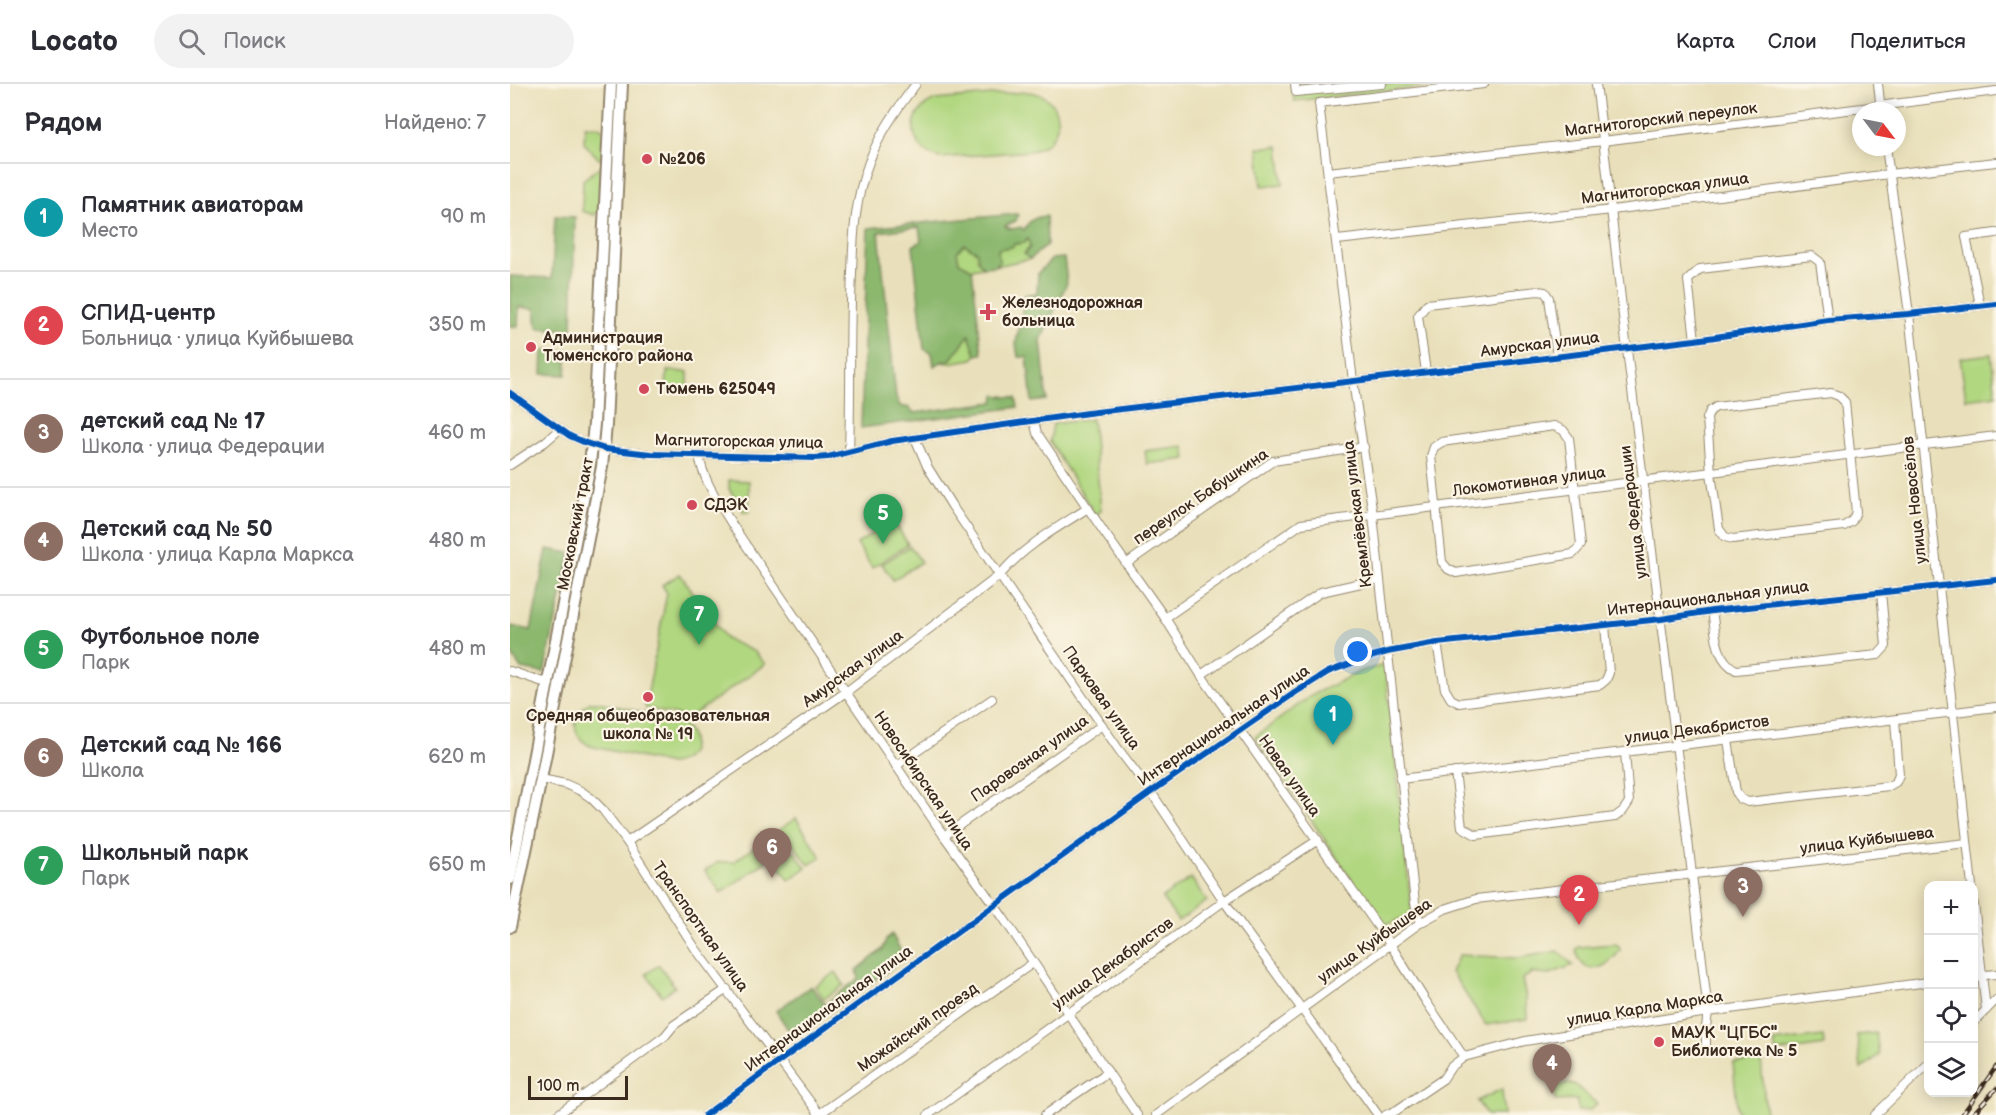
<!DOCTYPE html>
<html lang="ru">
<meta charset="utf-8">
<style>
:root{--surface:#fff;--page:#f2f2f3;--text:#2b2b33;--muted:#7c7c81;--line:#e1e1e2;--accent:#1a73e8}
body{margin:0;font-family:"Balsamiq Sans",sans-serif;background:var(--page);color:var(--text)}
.controls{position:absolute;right:18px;bottom:18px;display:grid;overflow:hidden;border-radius:12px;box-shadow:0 3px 15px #0003}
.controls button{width:54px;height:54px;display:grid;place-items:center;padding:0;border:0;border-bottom:2px solid var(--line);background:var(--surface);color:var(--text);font:30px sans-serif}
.compass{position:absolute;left:1342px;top:18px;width:54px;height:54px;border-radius:50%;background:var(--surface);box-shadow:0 3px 15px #0003;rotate:122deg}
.scale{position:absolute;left:18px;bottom:15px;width:100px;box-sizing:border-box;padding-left:6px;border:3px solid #3b2a1e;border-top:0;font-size:16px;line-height:21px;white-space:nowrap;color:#3b2a1e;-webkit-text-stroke:4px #fcf5e5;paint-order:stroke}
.you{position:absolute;left:848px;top:568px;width:21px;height:21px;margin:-15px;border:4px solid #fff;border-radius:50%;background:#1a73e8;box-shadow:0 0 0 9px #1a73e833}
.badge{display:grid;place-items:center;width:39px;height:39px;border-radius:50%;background:var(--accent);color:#fff;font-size:20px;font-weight:700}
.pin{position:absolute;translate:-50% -50px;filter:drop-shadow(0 2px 3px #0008)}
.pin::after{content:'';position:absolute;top:32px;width:21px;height:18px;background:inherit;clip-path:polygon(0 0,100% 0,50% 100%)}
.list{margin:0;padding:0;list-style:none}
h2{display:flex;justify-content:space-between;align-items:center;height:78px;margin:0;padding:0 24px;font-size:26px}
h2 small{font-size:20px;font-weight:400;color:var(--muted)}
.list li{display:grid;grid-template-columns:39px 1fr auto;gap:18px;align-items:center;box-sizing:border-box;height:108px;padding:0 24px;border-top:2px solid var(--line)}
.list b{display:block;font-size:22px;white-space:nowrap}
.list p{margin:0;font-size:20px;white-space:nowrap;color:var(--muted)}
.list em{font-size:20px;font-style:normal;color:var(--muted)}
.icon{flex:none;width:33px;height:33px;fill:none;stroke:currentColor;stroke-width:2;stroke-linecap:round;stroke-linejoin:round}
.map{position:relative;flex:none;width:1486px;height:1031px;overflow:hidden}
header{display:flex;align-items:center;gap:36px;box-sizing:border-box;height:84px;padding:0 30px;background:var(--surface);border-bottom:2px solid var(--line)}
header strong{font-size:28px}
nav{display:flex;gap:33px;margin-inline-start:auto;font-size:21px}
.search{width:420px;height:54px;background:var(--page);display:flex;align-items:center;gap:15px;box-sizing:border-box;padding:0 21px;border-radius:33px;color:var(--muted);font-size:22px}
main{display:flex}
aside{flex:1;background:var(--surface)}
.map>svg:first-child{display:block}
.green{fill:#b1d780;stroke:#76804f;stroke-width:1.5}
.forest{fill:#8cb86e;stroke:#647146;stroke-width:1.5}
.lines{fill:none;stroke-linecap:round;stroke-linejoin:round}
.minor-casing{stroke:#92856c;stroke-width:10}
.major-casing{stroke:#92856c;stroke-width:14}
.minor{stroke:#fff;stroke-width:8}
.major{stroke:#fff;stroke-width:10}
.rail-casing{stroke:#3b2a1e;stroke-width:4.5}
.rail{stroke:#fcf5e5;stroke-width:2;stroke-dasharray:7;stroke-linecap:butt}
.cycleway-casing{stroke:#fcf5e5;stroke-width:10}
.cycleway{stroke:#0057b8;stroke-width:6}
.poi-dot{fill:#d1495b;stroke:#fcf5e5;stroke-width:2}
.labels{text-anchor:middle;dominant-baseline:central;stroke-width:4.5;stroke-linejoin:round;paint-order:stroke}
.street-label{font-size:16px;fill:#3b2a1e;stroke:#fcf5e5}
.poi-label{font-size:16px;font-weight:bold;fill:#3b2a1e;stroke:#fcf5e5;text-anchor:start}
</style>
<header>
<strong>Locato</strong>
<div class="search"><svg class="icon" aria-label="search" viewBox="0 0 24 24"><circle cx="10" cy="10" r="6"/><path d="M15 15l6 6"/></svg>Поиск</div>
<nav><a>Карта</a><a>Слои</a><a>Поделиться</a></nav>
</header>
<main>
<aside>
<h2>Рядом<small>Найдено: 7</small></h2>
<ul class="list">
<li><span class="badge" style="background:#0f9aa8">1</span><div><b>Памятник авиаторам</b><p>Место</p></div><em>90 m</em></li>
<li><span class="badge" style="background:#e0444e">2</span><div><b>СПИД-центр</b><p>Больница · улица Куйбышева</p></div><em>350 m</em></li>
<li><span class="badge" style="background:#8d6e63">3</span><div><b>детский сад № 17</b><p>Школа · улица Федерации</p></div><em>460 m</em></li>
<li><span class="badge" style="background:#8d6e63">4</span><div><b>Детский сад № 50</b><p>Школа · улица Карла Маркса</p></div><em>480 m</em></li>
<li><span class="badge" style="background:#2e9e5b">5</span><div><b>Футбольное поле</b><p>Парк</p></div><em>480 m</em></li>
<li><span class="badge" style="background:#8d6e63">6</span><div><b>Детский сад № 166</b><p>Школа</p></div><em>620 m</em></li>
<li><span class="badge" style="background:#2e9e5b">7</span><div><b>Школьный парк</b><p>Парк</p></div><em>650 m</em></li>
</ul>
</aside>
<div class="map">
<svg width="1486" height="1031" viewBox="0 0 1486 1031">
<rect width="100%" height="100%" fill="#fcf5e5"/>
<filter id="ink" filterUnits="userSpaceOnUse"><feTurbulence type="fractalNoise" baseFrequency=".0167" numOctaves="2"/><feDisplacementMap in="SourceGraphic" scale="12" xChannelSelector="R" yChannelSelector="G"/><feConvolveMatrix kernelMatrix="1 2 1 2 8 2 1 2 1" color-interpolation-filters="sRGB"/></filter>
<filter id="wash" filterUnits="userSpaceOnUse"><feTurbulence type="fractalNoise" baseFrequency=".008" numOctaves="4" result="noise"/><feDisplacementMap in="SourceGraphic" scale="24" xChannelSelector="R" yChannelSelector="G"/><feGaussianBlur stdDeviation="1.35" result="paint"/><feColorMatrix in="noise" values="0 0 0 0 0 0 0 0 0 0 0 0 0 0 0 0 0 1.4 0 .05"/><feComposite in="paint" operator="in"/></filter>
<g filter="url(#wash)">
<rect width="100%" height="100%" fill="#e9e0bb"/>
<!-- green -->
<g class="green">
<path d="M782 0H945L784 17Z"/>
<path d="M515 8C554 7 560 58 521 67L430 74C398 66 394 29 425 16Z"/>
<path d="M75 42 89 43 93 46 92 75H89L74 59Z"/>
<path d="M769 62 773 100 752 102 748 64Z"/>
<path d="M91 82 89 127 84 131 72 127 73 96Z"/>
<path d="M518 154 520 163 514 170 520 175 485 182 489 178 488 165 502 163 504 160 514 159Z"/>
<path d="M454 159 467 168 468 176 473 183 462 185 449 178 447 167Z"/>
<path d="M459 251 466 271 463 275 439 279 431 278 440 276Z"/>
<path d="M1481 270 1486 311 1456 315 1450 274Z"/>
<path d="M157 287 178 288V307L156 306Z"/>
<path d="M582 335 591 426 586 432 540 358 543 340Z"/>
<path d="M674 362 676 375 637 380 635 367Z"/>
<path d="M219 396 239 397V428H234L219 405Z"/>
<path d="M383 436 398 460 362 484 347 460Z"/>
<path d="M400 462 411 478 383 496 372 480Z"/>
<path d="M170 490 216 555 245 568 255 580 179 634 135 624 157 509 152 501Z"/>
<path d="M875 581 902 830 873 842 745 653 802 611 851 587Z"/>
<path d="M80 618H89L168 637C190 650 186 678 160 680L80 662C59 650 62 631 80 618Z"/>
<path d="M286 734 311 773 299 781 282 759 211 809 195 787 208 778H223Z"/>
<path d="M283 766 296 784 279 796 266 777Z"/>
<path d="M681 794 697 817 668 837 652 814Z"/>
<path d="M1105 860 1109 862 1110 866C1097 885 1074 896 1066 866L1069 863Z"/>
<path d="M1048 867 1063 881 1038 891 1022 889 1012 895 1016 914 1017 935 976 941 941 888 949 871 1008 874Z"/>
<path d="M149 881 165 903 152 912 136 890Z"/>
<path d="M326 888 334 901 314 915 305 902Z"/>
<path d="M1366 949 1369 971 1351 985 1347 951Z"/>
<path d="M1313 952 1314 961 1266 968 1264 958Z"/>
<path d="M1251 976 1256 1031H1228L1223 979Z"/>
<path d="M1064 1000 1087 1020 1080 1026 1068 1027 1067 1016 1045 1017 1044 1001Z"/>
<path d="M992 1005 994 1031H977L967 1017Z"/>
</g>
<!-- forest -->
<g class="forest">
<path d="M506 130 508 131 506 137 495 142C499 146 505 145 511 143L514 146C519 136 525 133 536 132L537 161 520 175 514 170 520 163 518 155 514 159 504 160 502 163 488 165 489 178 485 182 473 183 468 176 467 168 454 160 447 168 449 178 462 185 472 270 466 271 459 251 440 276 431 278 424 282 422 269 414 265 403 162 411 157 409 143 369 148 386 313 390 322 400 324 404 329 484 318 485 311 506 314 508 323 351 344 358 144Z"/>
<path d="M45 132 65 133 62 246 27 244 25 225 9 223 8 243 0 242V192L42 194Z"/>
<path d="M554 174 557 199 531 256 537 316 522 318 517 273H508L506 259 515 211 527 209 528 189 542 175Z"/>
<path d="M33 266 58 267 56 291 32 290Z"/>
<path d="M37 465 61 469 34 589 11 585 0 568V542L21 546Z"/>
<path d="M382 850 395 875 283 953 266 927 301 902 315 920 349 894 347 886 373 865 376 856Z"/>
</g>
</g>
<g filter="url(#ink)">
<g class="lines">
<!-- minor casing -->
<g class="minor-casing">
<g id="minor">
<path d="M785 0 786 8 872 0"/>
<path d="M1086 0C1098 88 1106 177 1117 266 1145 486 1173 707 1198 928L1196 943V961"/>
<path d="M1368 0 1371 27"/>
<path d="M1376 63 1399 230 1462 802"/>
<path d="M818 88 1093 57 1486 7"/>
<path d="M827 156 1102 126 1379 90 1486 78"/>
<path d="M1470 221 1456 153 1486 149"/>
<path d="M1185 256 1178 196 1190 185 1302 172 1310 178 1318 236"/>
<path d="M916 288 908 232 917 220 1028 207 1035 208 1039 214 1047 273"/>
<path d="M0 309 60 352 76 359 95 365 141 370 305 374 318 373 382 357 578 329 1185 256 1318 236 1399 230 1486 220"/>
<path d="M1321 309 1329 312 1335 318 1346 428 1342 437 1334 442 1223 455 1215 453 1209 445 1201 389 1197 334 1200 327 1206 323Z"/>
<path d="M524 337 527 349 594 448 655 534 691 591 880 860 915 916 954 973"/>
<path d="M1044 342 1053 346 1059 354 1071 461 1063 470 946 489 938 485 932 478 921 372 924 363 932 358Z"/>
<path d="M405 354 417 382 442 422 609 666 641 708 714 817 868 1031"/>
<path d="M339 368C341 309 339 250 342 190 343 152 345 114 359 78 369 50 388 23 406 0"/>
<path d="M189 371C193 397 210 420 223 442L434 752 492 832 627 1031"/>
<path d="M0 381 35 358 50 345"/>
<path d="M616 480 763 377 854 363"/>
<path d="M1202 527C1206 549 1205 575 1226 586L1368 571 1376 562 1371 508"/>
<path d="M655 534 791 440 1486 352"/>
<path d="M927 559 935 605 941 615 949 619 1090 601 1096 596 1099 589 1095 541"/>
<path d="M0 587 39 600"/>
<path d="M691 591 811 508 869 495"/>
<path d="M1218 656 1226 708 1231 715 1238 718 1379 702 1386 698 1389 691 1385 636"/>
<path d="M386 682 482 615"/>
<path d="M945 688 952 743 966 751 1105 733 1113 727 1119 718 1115 668"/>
<path d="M31 695 55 700 71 707 81 714 93 726 117 758 185 864 310 1031"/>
<path d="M890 695 1486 623"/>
<path d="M434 752 592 641"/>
<path d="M117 758 336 608 490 491C514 462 547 444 578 424"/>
<path d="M1464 820 1476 926"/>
<path d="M910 839 905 819 863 431 843 297 809 19 974 0"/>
<path d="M1464 892 1486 890"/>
<path d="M1464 938 1486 916"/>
<path d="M47 1031 155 952 164 941 217 905"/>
<path d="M195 1031 641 708 786 608 818 588 853 575 877 568 927 559 1151 535 1202 527 1486 496"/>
<path d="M308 1031 523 879"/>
<path d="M418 1031 714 817 808 756"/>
<path d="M535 1031 598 988"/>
<path d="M646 1031 910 839 935 825 966 815 1457 759"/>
<path d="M876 1031 887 1026 933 995 941 983 954 973 1015 957 1198 928 1418 898"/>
<path d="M1365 1031 1418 980"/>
</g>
</g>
<!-- major casing -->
<g class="major-casing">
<g id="major">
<path d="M0 795 80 380 84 340 101 0"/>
<path d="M0 843 31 695 92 383 96 341 112 0"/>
</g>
</g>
<!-- minor -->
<use href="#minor" class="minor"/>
<!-- major -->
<use href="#major" class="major"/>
<!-- rail casing -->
<g class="rail-casing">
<g id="rail">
<path d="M1452 1031 1486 983"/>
<path d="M1462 1031 1486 1005"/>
</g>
</g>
<!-- rail -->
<use href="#rail" class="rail"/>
<!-- cycleway casing -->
<g class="cycleway-casing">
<g id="cycleway">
<path d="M0 309 60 352 76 359 95 365 141 370 305 374 318 373 382 357 578 329 1185 256 1318 236 1399 230 1486 220"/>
<path d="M195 1031 641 708 786 608 818 588 853 575 877 568 927 559 1151 535 1202 527 1486 496"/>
</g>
</g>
<!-- cycleway -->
<use href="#cycleway" class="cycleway"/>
</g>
</g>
<!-- markers -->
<g class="poi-dot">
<circle cx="137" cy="75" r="6"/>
<path d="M475 219h6v6h6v6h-6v6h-6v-6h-6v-6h6z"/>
<circle cx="21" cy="263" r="6"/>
<circle cx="134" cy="305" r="6"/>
<circle cx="182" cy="421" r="6"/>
<circle cx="138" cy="613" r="6"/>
<circle cx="1149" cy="958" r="6"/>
</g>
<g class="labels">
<!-- street labels -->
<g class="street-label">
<text transform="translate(1151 36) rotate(-7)">Магнитогорский переулок</text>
<text transform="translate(1155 105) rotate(-7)">Магнитогорская улица</text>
<text transform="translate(1030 261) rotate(-7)">Амурская улица</text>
<text transform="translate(229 358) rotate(1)">Магнитогорская улица</text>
<text transform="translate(1019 398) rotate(-7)">Локомотивная улица</text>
<text transform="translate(691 413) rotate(-34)">переулок Бабушкина</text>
<text transform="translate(1405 416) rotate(-96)">улица Новосёлов</text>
<text transform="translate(1124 428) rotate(-97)">улица Федерации</text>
<text transform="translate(848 430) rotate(-97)">Кремлёвская улица</text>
<text transform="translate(66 440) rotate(-79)">Московский тракт</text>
<text transform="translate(1198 515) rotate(-7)">Интернациональная улица</text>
<text transform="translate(343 585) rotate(-36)">Амурская улица</text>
<text transform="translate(591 614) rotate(55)">Парковая улица</text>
<text transform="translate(714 642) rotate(-34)">Интернациональная улица</text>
<text transform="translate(1187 646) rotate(-7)">улица Декабристов</text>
<text transform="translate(520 675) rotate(-35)">Паровозная улица</text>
<text transform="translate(779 692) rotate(55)">Новая улица</text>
<text transform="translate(413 697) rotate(56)">Новосибирская улица</text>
<text transform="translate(1357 757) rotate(-7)">улица Куйбышева</text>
<text transform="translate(190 843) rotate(55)">Транспортная улица</text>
<text transform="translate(865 857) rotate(-35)">улица Куйбышева</text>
<text transform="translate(603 880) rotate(-36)">улица Декабристов</text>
<text transform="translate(319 925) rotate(-36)">Интернациональная улица</text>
<text transform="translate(1135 925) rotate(-9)">улица Карла Маркса</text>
<text transform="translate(408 944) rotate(-35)">Можайский проезд</text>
</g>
<!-- poi labels -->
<g class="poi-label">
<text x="149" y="75">№206</text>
<text x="492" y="219">Железнодорожная<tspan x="492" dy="18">больница</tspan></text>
<text x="33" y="254">Администрация<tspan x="33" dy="18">Тюменского района</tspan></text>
<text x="146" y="305">Тюмень 625049</text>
<text x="194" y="421">СДЭК</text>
<text x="138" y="632" text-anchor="middle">Средняя общеобразовательная<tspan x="138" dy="18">школа № 19</tspan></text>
<text x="1161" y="949">МАУК "ЦГБС"<tspan x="1161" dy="18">Библиотека № 5</tspan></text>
</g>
</g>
</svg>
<div class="controls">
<button>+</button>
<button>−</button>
<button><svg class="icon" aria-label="locate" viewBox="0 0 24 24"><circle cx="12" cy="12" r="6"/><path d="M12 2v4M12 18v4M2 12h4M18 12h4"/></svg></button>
<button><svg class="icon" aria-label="layers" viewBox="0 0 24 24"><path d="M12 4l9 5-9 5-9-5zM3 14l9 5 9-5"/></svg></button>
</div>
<svg class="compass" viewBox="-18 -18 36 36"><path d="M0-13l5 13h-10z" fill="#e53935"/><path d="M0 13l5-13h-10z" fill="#7c7c81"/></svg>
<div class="scale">100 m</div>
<div class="you"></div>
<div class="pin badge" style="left:823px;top:661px;background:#0f9aa8">1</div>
<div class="pin badge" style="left:1069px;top:841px;background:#e0444e">2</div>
<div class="pin badge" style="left:1233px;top:833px;background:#8d6e63">3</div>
<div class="pin badge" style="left:1042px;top:1010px;background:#8d6e63">4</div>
<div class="pin badge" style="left:373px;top:460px;background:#2e9e5b">5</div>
<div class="pin badge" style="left:262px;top:794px;background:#8d6e63">6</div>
<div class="pin badge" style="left:189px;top:561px;background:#2e9e5b">7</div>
</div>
</main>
